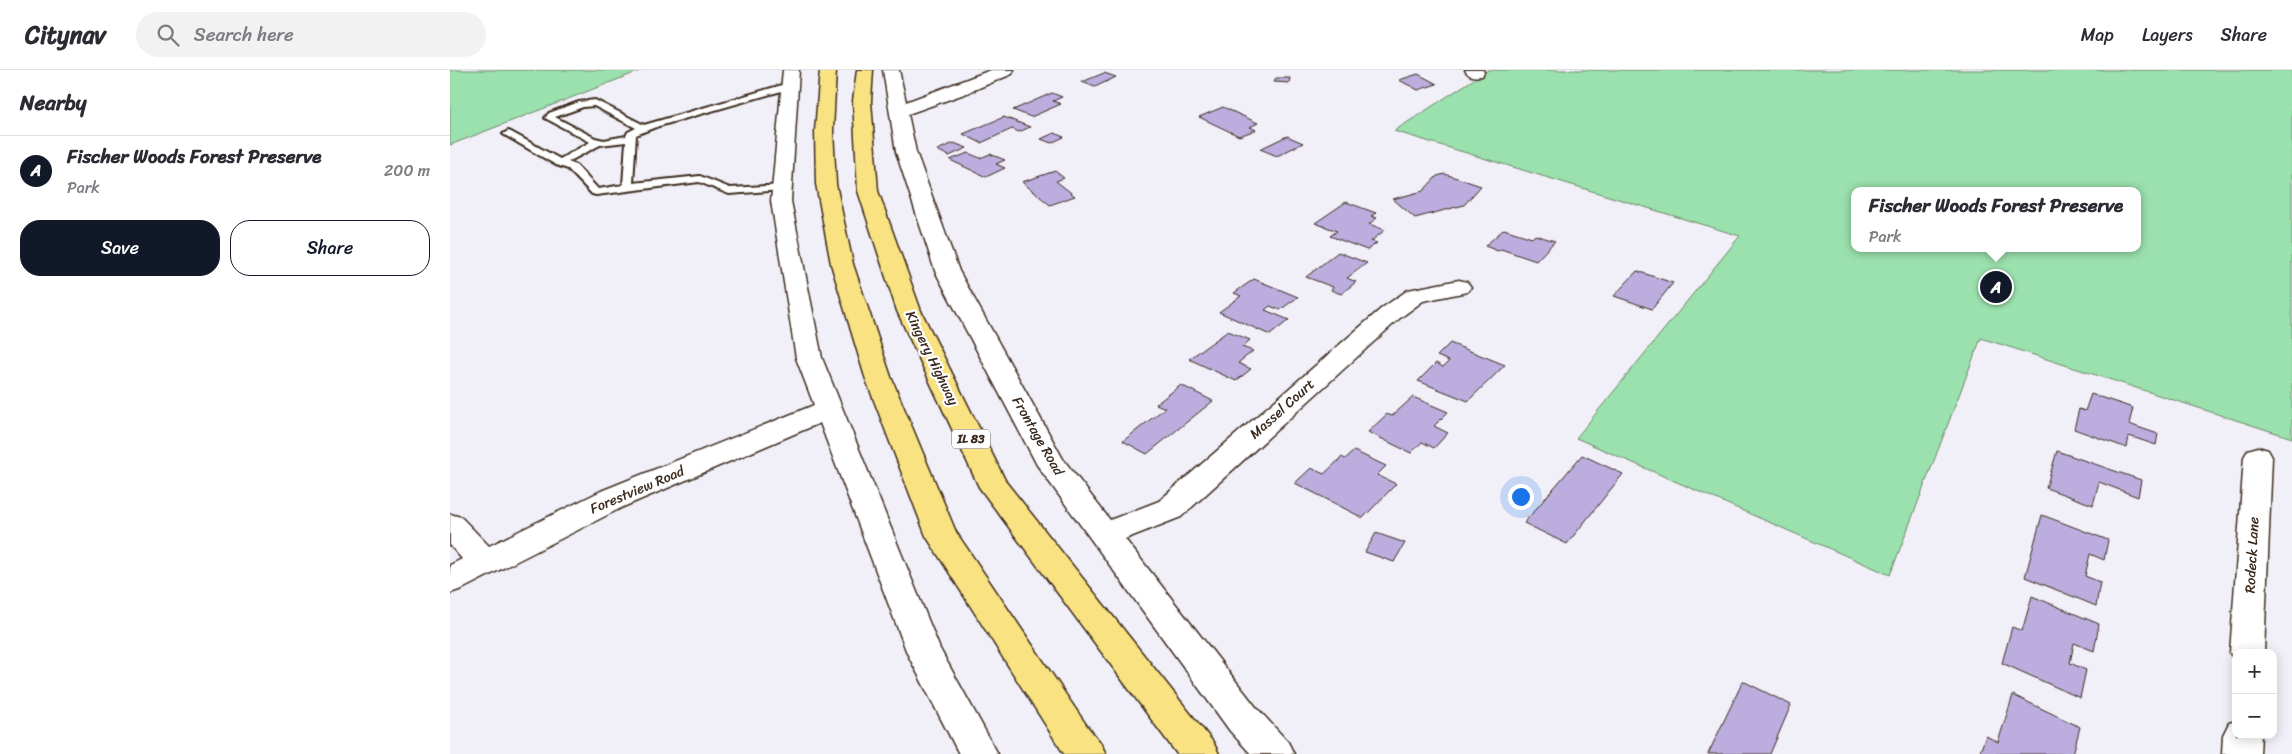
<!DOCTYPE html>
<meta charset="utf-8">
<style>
:root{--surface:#fff;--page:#f2f2f3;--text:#2b2b33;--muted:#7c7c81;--line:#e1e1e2;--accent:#111827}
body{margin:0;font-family:Sriracha,sans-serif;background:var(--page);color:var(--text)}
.controls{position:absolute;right:15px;bottom:15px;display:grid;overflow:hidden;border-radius:10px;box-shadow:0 2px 12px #0003}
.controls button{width:45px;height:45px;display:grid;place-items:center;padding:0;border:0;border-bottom:1px solid var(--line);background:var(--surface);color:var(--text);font:25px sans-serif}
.you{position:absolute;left:1070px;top:426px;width:18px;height:18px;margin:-12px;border:4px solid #fff;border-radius:50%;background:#1a73e8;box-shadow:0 0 0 8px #1a73e833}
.badge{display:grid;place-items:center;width:32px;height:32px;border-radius:50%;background:var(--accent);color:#fff;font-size:16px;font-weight:700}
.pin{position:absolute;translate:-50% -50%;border:2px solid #fff;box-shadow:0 1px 5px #0006}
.popup{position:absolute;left:1401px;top:117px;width:290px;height:65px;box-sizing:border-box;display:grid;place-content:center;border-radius:10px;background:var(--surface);filter:drop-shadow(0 1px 4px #0005);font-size:16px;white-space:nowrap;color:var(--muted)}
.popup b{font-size:19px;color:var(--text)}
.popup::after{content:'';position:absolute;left:50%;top:100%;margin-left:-10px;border:10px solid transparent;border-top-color:var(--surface)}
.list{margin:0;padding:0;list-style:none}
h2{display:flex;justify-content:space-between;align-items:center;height:65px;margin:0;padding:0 20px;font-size:21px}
h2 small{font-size:16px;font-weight:400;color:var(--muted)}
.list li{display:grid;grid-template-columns:32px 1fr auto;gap:15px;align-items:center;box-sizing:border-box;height:70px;padding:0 20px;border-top:1px solid var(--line)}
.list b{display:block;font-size:19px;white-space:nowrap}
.list p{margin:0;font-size:16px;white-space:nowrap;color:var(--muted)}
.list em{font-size:16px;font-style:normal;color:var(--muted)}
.actions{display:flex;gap:10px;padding:15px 20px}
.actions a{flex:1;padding:11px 0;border:1px solid var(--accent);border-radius:20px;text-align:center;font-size:18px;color:var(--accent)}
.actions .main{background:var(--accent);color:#fff}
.icon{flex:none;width:28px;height:28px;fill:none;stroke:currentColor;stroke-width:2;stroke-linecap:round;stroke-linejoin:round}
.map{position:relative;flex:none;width:1842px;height:684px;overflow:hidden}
header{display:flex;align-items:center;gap:30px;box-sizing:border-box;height:70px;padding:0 25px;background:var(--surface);border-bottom:1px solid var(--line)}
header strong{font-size:24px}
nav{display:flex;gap:28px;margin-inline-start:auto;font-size:18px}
.search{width:350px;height:45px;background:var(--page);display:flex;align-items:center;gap:12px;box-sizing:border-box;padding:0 18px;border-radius:28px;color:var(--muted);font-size:19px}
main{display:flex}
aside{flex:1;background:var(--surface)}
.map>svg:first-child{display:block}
.green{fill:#9be1ad;stroke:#6b8666;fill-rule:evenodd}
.building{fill:#bbaddd;stroke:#3b2a1e}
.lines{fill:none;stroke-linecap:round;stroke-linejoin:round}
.lane-casing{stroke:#3b2a1e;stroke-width:4}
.street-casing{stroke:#3b2a1e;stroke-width:3}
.highway-casing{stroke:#3b2a1e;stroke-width:3}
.lane{fill:#fff;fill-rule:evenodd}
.street{fill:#fff;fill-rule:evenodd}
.highway{fill:#f8e281;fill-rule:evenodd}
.labels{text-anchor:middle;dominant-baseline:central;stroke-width:4.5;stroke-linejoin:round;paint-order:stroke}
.shield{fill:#fff;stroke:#766a62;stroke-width:1}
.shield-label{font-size:12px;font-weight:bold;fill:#3b2a1e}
.street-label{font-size:14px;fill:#3b2a1e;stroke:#fff}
</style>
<header>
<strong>Citynav</strong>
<div class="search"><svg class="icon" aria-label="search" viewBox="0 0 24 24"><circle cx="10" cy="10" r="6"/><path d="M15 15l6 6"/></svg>Search here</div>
<nav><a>Map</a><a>Layers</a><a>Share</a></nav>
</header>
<main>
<aside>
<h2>Nearby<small></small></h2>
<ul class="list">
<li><span class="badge">A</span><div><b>Fischer Woods Forest Preserve</b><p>Park</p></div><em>200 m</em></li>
</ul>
<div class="actions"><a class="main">Save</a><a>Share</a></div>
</aside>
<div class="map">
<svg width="1842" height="684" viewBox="0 0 1842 684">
<rect width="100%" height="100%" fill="#f1eff8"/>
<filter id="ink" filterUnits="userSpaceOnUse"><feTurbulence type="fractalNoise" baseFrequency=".02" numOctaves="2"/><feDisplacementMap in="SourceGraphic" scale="10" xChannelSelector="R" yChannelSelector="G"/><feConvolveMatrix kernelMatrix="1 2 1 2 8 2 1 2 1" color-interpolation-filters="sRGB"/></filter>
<g filter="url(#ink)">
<!-- green -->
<g class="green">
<path d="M0 0H192L0 75Z"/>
<path d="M1038 0H1842V368L1531 268 1440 505 1126 368 1290 166 944 61ZM1405 121H1687V178H1405Z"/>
</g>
<!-- building -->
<g class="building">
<path d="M654 3 666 7 645 17 632 12Z"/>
<path d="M968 4 987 14 968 20 949 10Z"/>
<path d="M826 8H840L839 13 824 12Z"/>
<path d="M602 23 612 27 603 31 611 34 581 47 563 40Z"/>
<path d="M773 37 808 53 800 57 806 60 789 66 749 47Z"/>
<path d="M554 47 580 57 569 62 562 59 531 73 513 64Z"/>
<path d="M604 63 614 67 601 73 591 69Z"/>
<path d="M837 66 853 73 827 86 810 79Z"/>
<path d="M504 73 517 78 499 86 487 80Z"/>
<path d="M518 83 530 88 540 84 555 90 546 94 555 98 536 107 500 90Z"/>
<path d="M605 101 614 108 606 111 625 126 600 135 572 112Z"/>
<path d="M995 104 1031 116 1014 135 965 148 943 129 973 121 987 106Z"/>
<path d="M896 132 926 143 921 146 927 148 919 154 935 160 921 171 927 173 917 180 880 166 887 161 865 153Z"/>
<path d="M1054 159 1082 168 1085 165 1105 171 1086 191 1051 179 1048 181 1035 176Z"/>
<path d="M888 182 917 193 897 208 906 212 891 224 881 220 883 217 856 207Z"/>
<path d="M1187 201 1223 213 1202 239 1164 226Z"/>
<path d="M804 209 848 227 830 240 820 236 815 240 839 250 820 265 769 242 791 226 784 223Z"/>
<path d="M778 261 800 270 792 277 803 281 788 293 801 299 786 311 739 289Z"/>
<path d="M1000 273 1055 295 1018 331 968 311 986 293 993 297 999 291 987 286Z"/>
<path d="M731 315 763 331 697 384 673 371 715 338 706 334Z"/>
<path d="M1641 324 1683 338 1679 354 1708 364 1706 375 1679 366 1677 378 1624 359 1629 339 1635 341Z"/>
<path d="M963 327 998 342 984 356 998 363 984 378 972 372 961 383 918 362 937 344 942 346Z"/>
<path d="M904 381 936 396 927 405 946 414 913 448 845 413 861 398 874 404 892 387 895 389Z"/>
<path d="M1607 381 1691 410 1688 427 1649 412 1643 435 1596 418Z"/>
<path d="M1132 385 1173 404 1117 474 1074 453Z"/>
<path d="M1592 445 1658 470 1654 490 1640 484 1635 506 1650 512 1646 536 1575 507Z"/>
<path d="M926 463 955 473 944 492 915 482Z"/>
<path d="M1582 526 1649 554 1644 581 1624 573 1620 593 1636 600 1630 628 1552 593 1562 557 1572 561Z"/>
<path d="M1293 611 1341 635 1320 684H1258Z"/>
<path d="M1563 625 1630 657 1623 684H1529L1536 666 1548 672Z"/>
</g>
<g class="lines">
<!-- lane casing -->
<g class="lane-casing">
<path id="lane" d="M339 13 342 14V18L209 56 186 65 183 113 250 106 280 118 336 115 337 117 332 120 279 124 249 112 146 125 142 124 118 99 106 95 53 64 58 61 61 62 110 89 140 72 95 48 99 43 129 32 145 30 194 55ZM144 36 186 58 178 62 176 66 154 70 145 68 105 47 133 37ZM176 72 173 115 148 119 126 95 118 92 150 75Z"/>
</g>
<!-- street casing -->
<g class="street-casing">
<g id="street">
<path d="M333 0H349L341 131 372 288 490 579 548 684H509L457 583 370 353 173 437 12 519 0 523V495L12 489 0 475V444L11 447 39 476 151 421 364 335 346 288 321 131Z"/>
<path d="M433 0H449L456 32 541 0H564L562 4 517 23 458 44 466 82 509 201 613 389 660 450 709 431 932 238 958 220 1009 210 1017 212 1021 217 1017 222 973 231 950 248 731 447 675 469 806 637 838 672 844 684H801L780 661 587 395 485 201 446 82Z"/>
<path d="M1015 0H1033L1034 2 1032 6C1024 7 1019 7 1015 0Z"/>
<path d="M1808 377 1818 380 1822 387 1814 583H1786V594L1780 583 1794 387 1798 380Z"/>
<path d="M1786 651V665H1811L1810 684H1772L1773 665 1779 653Z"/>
</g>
</g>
<!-- highway casing -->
<g class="highway-casing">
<g id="highway">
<path d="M370 0H386L383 61 386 114 403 194 441 307 506 462 637 656 650 672 656 684H614L476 466 415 307 381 194 366 114 365 61Z"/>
<path d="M407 0H423L421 31 428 121 471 241 556 412 763 672 769 684H727L529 417 447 241 408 121 403 31Z"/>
</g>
</g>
<!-- lane -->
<use href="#lane" class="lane"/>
<!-- street -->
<use href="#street" class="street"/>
<!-- highway -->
<use href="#highway" class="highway"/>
</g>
</g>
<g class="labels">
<!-- shield labels -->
<rect class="shield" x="502" y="359.5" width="38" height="19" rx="4"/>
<g class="shield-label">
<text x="521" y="369">IL 83</text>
</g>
<!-- street labels -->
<g class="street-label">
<text transform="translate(482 288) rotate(64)">Kingery Highway</text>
<text transform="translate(832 339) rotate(-42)">Massel Court</text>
<text transform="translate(588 366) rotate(60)">Frontage Road</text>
<text transform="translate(187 420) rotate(-23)">Forestview Road</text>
<text transform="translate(1802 485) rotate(-87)">Rodeck Lane</text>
</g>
</g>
</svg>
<div class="controls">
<button>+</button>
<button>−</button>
</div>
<div class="you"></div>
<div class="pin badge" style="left:1546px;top:217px">A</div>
<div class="popup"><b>Fischer Woods Forest Preserve</b>Park</div>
</div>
</main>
